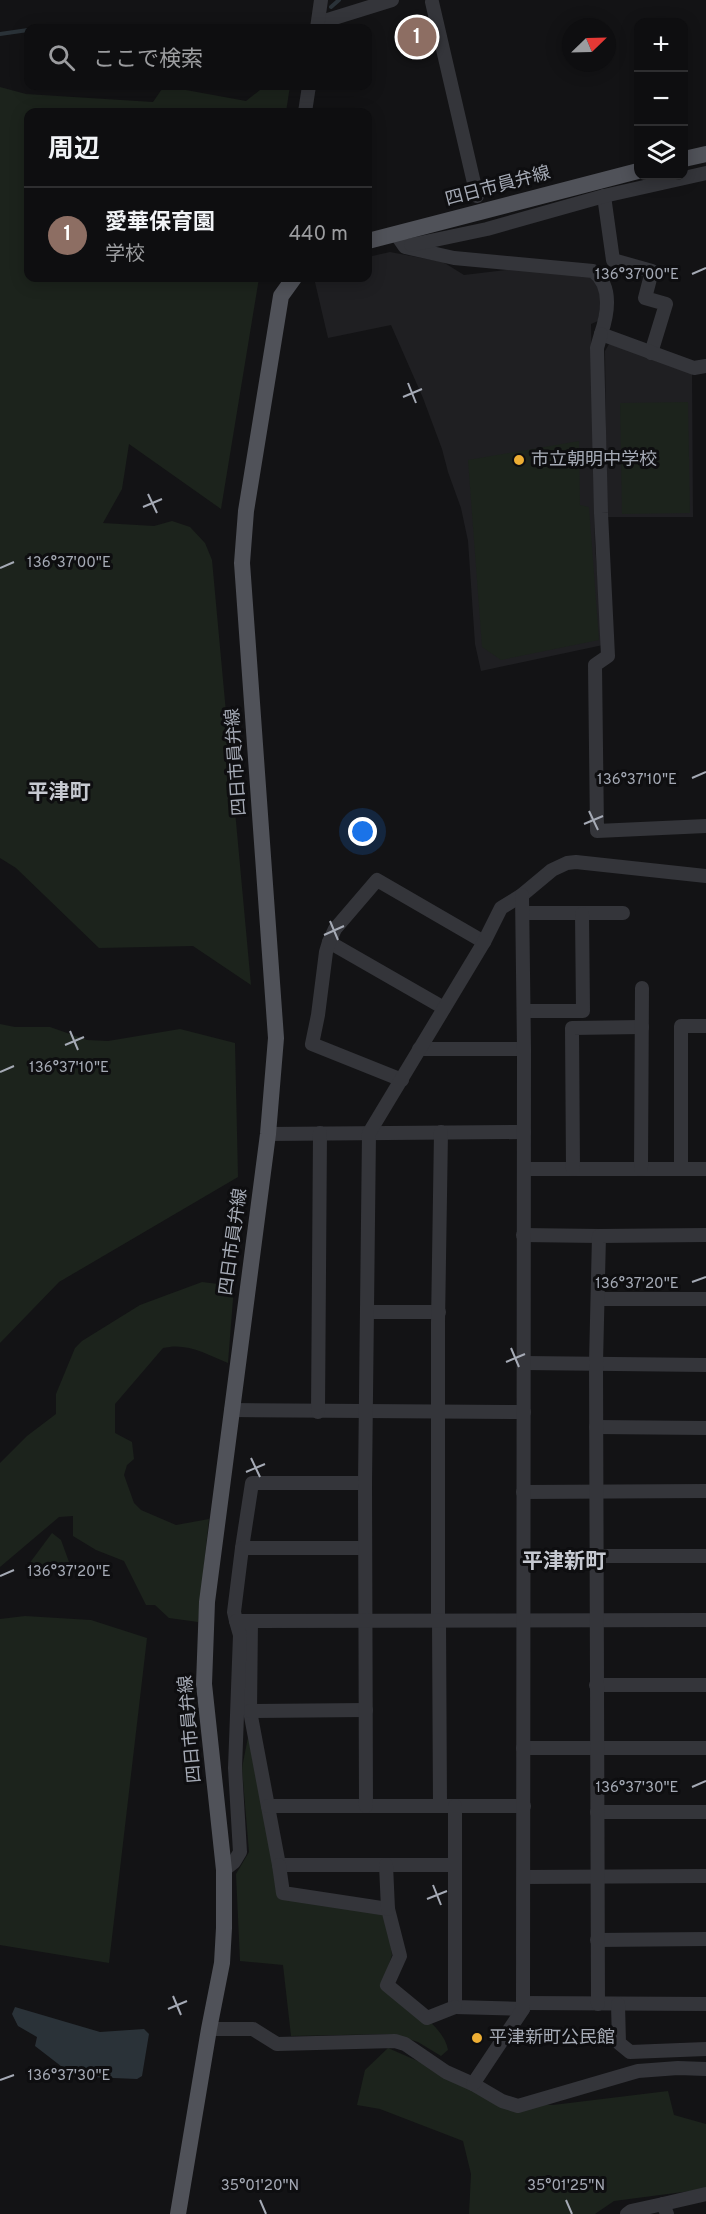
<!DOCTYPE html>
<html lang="ja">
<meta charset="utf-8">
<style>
:root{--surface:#0e0e10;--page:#1c1c1e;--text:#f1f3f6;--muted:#9b9c9f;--line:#2e2e30;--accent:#0b8043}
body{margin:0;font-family:Overpass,"Noto Sans JP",sans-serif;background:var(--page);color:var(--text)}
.controls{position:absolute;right:18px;top:18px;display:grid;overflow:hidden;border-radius:12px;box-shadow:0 3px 15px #0003}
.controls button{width:54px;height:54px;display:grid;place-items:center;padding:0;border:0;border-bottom:2px solid var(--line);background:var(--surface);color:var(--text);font:30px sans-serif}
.compass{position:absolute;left:562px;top:18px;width:54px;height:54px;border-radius:50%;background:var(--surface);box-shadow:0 3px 15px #0003;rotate:67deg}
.you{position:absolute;left:363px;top:832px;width:21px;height:21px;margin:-15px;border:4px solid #fff;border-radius:50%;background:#1a73e8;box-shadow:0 0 0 9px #1a73e833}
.badge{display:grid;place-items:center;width:39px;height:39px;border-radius:50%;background:var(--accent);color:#fff;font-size:20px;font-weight:700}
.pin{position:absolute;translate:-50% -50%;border:3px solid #fff;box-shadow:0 2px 6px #0006}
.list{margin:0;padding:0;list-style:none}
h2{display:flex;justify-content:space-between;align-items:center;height:78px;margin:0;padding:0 24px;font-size:26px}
h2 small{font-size:20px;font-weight:400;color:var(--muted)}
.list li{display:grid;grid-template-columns:39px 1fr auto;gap:18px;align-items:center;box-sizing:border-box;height:96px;padding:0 24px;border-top:2px solid var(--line)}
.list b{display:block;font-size:22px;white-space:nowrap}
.list p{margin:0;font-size:20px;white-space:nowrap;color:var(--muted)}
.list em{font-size:20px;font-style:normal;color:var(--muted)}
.icon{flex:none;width:33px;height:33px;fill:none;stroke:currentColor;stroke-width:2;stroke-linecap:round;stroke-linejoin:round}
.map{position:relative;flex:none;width:706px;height:2214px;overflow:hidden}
.search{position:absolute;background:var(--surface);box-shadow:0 3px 15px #0003;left:24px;top:24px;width:348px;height:66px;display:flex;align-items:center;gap:15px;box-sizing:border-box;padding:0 21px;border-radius:12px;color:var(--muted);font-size:22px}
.panel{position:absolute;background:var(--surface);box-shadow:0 3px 15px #0003;left:24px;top:108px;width:348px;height:174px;border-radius:12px}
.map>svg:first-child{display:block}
.built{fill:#1f1f22}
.green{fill:#1c231c}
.water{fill:#2a3238}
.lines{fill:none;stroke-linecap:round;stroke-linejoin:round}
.stream{stroke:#2a3238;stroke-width:4}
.minor{stroke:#34353a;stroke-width:14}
.major{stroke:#505259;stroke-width:16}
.ticks{fill:none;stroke:#a5aab5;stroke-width:2}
.poi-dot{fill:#edae34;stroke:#0e0e10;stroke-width:2}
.labels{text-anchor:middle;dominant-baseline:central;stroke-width:6;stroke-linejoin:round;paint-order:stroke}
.street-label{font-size:18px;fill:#a5aab5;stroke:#0e0e10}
.poi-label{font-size:18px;fill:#a5aab5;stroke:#0e0e10;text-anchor:start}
.quarter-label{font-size:21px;font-weight:bold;fill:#c6c9d1;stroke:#0e0e10}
.ticks-label{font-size:15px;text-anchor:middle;fill:#a5aab5;stroke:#0e0e10;stroke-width:6;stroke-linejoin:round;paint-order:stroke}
</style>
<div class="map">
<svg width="706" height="2214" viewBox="0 0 706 2214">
<rect width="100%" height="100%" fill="#131315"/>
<!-- built -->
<g class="built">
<path d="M390 252 443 262 464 275 515 269 592 273 602 294 598 321 591 324 595 545 603 645 481 671 475 644 468 541 461 508 448 472 442 449 423 398 391 325 328 338 314 278H368V257Z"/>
<path d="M609 344 692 370 693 517H607L605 351Z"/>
</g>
<!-- green -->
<g class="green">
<path d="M164 86 246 101 265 86H290L286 112H28V278H259L221 509 129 444 122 489 103 523 154 526 172 521 190 527 205 543 212 560 251 985 193 946 99 948 16 868 0 858V87L26 94 153 102Z"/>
<path d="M688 402 690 513 622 514 620 403Z"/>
<path d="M579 441 580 505 589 507 599 640 501 660 482 647 468 460Z"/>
<path d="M0 1024 15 1027H50L87 1040 108 1041 180 1029 235 1043 238 1177 59 1282 0 1343Z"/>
<path d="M202 1282 234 1286 228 1363C207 1354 186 1342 163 1348L115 1404V1433L132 1442 134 1459 127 1465 124 1475 134 1503 141 1510 176 1525 209 1519 198 1622 169 1618 155 1605H146L124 1561 96 1550 73 1536V1516L59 1517 0 1567V1463L27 1436 56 1414V1394L75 1348 82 1341 140 1305Z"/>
<path d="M52 1533 61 1540 69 1562 34 1569 29 1564Z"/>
<path d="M25 1616 91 1620 147 1638 109 1963 0 1945V1619Z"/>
<path d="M248 1737 282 1894 386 1910 392 1955 382 1986C402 2001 444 2024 448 2050L441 2056 418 2042 393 2034 291 2036 283 1965 240 1961 236 1874 249 1852 242 1768Z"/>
<path d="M388 2048 514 2103 553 2105 668 2091 674 2115 706 2124V2189L614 2201 595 2214H469L471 2174 463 2141 380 2109 357 2105 365 2070Z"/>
</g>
<!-- water -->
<path class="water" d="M15 2007 100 2032 144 2029 149 2034 142 2076 137 2079 90 2077 79 2080 35 2046 37 2037 18 2026 12 2014Z"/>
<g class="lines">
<!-- stream -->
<g class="stream">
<path d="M331 7 339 0"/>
<path d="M0 34 28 30"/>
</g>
<!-- minor -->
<g class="minor">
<path d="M432 2 477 196"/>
<path d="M318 23 392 0"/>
<path d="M317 28 321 0"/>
<path d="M305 112 309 86"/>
<path d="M604 196 613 260 652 271 645 298 666 304 651 353"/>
<path d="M396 234 405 247 454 258 593 271C613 286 608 313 601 334L694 368 706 366"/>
<path d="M411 245 487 229 604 196 706 173"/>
<path d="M601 334 597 348 601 513 608 656 595 665 597 831 706 826"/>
<path d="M524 913H623"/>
<path d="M329 942 444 1008"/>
<path d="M524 1011H583L582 914"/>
<path d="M419 1049H524"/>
<path d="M402 1080 312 1044 318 1015 326 952 329 942 335 929 377 880 484 942"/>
<path d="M268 1134 524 1132"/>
<path d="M681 1168V1026H706"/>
<path d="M524 1169H706"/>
<path d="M573 1169 572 1028 642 1027"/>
<path d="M641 1169 642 988"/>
<path d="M523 1235 599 1236"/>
<path d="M599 1299H706"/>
<path d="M367 1312H439"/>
<path d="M524 1363 706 1365"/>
<path d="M231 1410 524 1412"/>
<path d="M318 1412 320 1133"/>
<path d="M596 1427 706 1428"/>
<path d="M523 1492 706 1491"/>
<path d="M242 1548 252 1483H365"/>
<path d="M596 1556H706"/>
<path d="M236 1621 234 1612 242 1548H365"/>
<path d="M251 1621 250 1711 279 1865H455"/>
<path d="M438 1621V1323L441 1132"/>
<path d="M439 1621 440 1806"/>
<path d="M596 1685H706"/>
<path d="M250 1711 366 1710"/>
<path d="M523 1748H706"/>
<path d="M268 1806H524"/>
<path d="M366 1806 365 1483 369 1133 484 942 501 908 522 895 552 870 567 863 576 862 706 876"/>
<path d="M455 1806V2007L523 2009"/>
<path d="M597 1812H706"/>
<path d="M279 1865 283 1893 388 1909 400 1956 387 1985 427 2018 455 2007"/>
<path d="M386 1865 388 1909"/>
<path d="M224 1870 234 1862 240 1852 235 1768 240 1635 236 1621 706 1620"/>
<path d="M524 1877 706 1876"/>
<path d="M597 1940 706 1939"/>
<path d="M523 2003 706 2004"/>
<path d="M598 2004 596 1363 599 1236 706 1235"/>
<path d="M618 2004 619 2043 630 2052 706 2049"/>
<path d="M209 2029H253L277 2044 395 2041 405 2044 446 2072 473 2084 502 2101 518 2106 638 2071 678 2068 706 2069"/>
<path d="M473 2084 523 2009 524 1049 522 895"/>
<path d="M663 2204 706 2194"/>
<path d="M627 2214 631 2211 663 2204 667 2214"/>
</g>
<!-- major -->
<g class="major">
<path d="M684 159 706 154"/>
<path d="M368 241 638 171"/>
<path d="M178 2214 209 2029 222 1963 224 1928V1870L204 1684 207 1602 268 1134 276 1038 242 563 246 511 281 296 294 278"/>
</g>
</g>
<!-- ticks -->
<path class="ticks" d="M692 274 706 268M408 383 416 403M403 397 422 389M148 494 157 513M143 507 162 499M0 568 14 562M692 778 706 772M589 811 598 830M584 824 603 816M330 921 338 940M324 935 344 926M70 1031 78 1050M65 1045 84 1037M0 1072 14 1066M692 1282 706 1277M511 1348 519 1367M506 1362 525 1354M251 1458 260 1477M246 1472 265 1464M0 1576 14 1570M692 1787 706 1781M433 1885 441 1905M427 1899 447 1891M173 1996 181 2015M168 2009 187 2001M0 2080 14 2075M260 2200 266 2214M566 2200 572 2214"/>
<!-- markers -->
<g class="poi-dot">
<circle cx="519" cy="460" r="6"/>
<circle cx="477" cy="2038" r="6"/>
</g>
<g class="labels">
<!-- street labels -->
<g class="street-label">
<text transform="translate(498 187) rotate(-15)">四日市員弁線</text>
<text transform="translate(237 762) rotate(-94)">四日市員弁線</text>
<text transform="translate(234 1242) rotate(-82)">四日市員弁線</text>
<text transform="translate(191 1729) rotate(-95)">四日市員弁線</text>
</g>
<!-- poi labels -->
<g class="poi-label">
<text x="531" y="460">市立朝明中学校</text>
<text x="489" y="2038">平津新町公民館</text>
</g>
<!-- quarter labels -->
<g class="quarter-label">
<text x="59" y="793">平津町</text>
<text x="564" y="1562">平津新町</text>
</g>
</g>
<g class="ticks-label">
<text x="637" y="279">136°37'00"E</text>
<text x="69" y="567">136°37'00"E</text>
<text x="637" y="784">136°37'10"E</text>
<text x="69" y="1072">136°37'10"E</text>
<text x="637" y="1288">136°37'20"E</text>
<text x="69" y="1576">136°37'20"E</text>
<text x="637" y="1792">136°37'30"E</text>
<text x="69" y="2080">136°37'30"E</text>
<text x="260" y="2190">35°01'20"N</text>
<text x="566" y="2190">35°01'25"N</text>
</g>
</svg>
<div class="controls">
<button>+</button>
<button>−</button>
<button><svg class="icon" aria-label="layers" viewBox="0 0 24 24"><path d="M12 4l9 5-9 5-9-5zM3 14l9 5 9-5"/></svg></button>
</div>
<svg class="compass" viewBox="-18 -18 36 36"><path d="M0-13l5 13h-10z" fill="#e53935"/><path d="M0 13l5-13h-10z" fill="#9b9c9f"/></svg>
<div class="you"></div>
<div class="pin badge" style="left:417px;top:37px;background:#8d6e63">1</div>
<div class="search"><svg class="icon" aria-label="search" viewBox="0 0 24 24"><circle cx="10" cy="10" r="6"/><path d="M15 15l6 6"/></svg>ここで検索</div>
<section class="panel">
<h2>周辺<small></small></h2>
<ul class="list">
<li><span class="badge" style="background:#8d6e63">1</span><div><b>愛華保育園</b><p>学校</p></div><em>440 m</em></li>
</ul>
</section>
</div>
